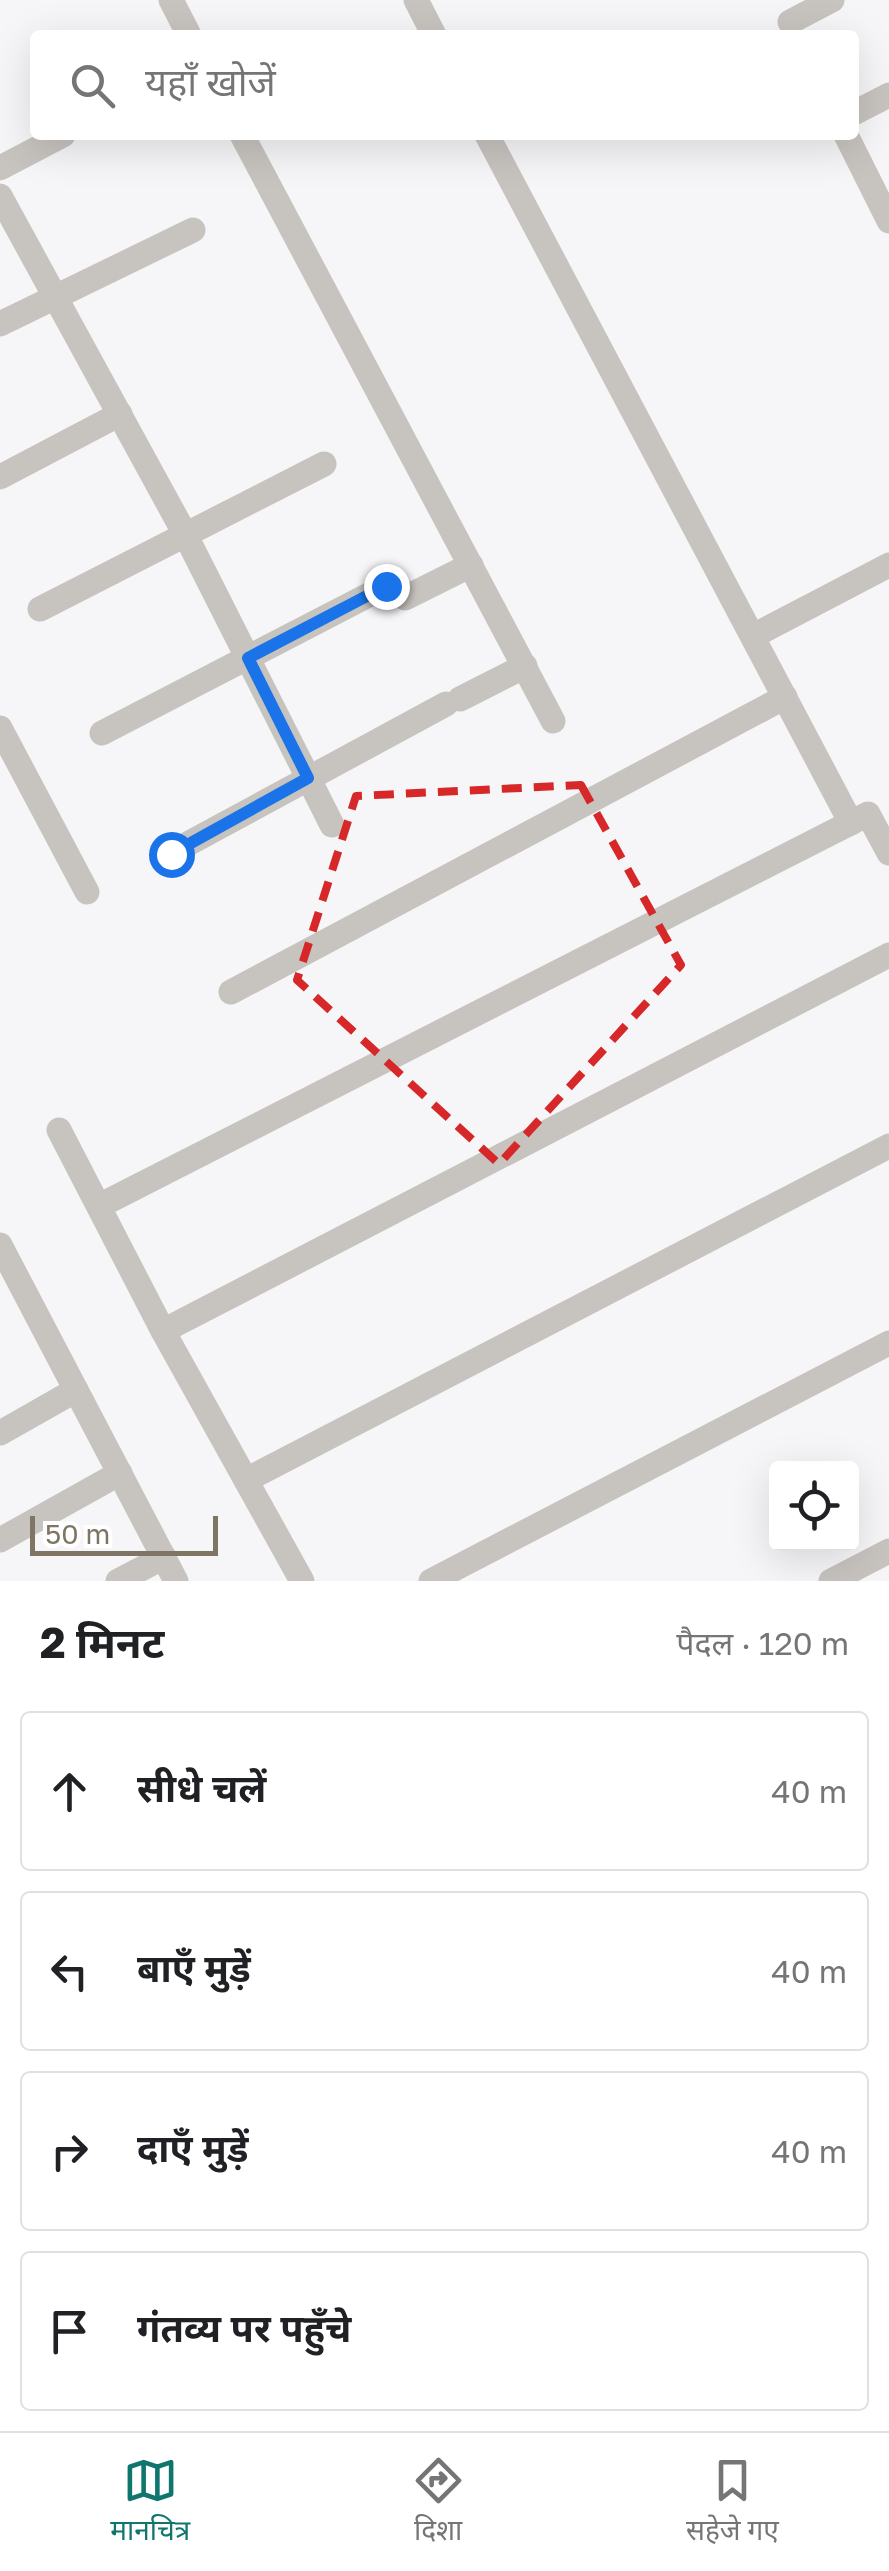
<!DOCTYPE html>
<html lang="hi">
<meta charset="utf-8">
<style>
:root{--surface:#fff;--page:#f6f6f6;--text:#202124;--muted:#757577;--line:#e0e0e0;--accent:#0f766e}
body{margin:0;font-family:"Golos Text","Noto Sans Devanagari",sans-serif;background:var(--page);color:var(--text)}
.controls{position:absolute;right:30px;bottom:30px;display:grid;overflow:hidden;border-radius:10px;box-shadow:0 10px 40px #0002}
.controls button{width:90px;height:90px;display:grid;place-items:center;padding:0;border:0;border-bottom:2px solid var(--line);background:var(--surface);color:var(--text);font:50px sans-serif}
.scale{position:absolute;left:30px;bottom:25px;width:188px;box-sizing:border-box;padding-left:10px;border:5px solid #7f7565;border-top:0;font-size:28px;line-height:35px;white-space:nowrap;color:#7f7565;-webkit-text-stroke:8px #fff;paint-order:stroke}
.stop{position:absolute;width:30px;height:30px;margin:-22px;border:8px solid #1a73e8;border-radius:50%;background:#fff}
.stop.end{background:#1a73e8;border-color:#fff;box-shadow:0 2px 10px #0008}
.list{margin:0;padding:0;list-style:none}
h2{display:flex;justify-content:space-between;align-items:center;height:130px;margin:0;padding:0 40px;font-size:42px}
h2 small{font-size:32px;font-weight:400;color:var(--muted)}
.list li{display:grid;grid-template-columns:65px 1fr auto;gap:30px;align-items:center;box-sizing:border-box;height:160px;margin:0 20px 20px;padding:0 20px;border:2px solid var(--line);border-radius:10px}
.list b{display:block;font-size:38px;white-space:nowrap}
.list em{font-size:32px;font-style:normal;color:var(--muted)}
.icon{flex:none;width:55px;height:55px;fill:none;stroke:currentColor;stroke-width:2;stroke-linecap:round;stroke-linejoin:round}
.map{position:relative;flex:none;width:889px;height:1581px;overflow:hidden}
.search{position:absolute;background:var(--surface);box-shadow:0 10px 40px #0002;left:30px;right:30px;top:30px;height:110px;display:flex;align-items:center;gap:25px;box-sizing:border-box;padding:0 35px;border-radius:10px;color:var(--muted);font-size:38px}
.sheet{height:850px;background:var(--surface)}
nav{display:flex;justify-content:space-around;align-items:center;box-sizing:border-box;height:140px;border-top:2px solid var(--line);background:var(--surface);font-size:28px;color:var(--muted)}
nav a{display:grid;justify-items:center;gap:5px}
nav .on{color:var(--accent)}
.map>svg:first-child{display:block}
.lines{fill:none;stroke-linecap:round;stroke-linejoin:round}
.street{stroke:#c7c4bf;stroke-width:25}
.route{stroke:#1a73e8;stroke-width:12}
.marked{fill:none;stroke:#d62828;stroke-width:8;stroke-dasharray:20 12;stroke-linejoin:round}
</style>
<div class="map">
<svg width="889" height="1581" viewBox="0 0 889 1581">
<rect width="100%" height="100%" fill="#f6f6f8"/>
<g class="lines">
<!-- street -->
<g class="street">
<path d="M171 0 189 35"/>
<path d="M416 0 434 35"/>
<path d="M790 22 832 0"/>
<path d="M854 113 889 95"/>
<path d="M242 135 553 721"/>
<path d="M487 135 851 823"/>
<path d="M846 135 889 221"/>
<path d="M0 168 63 135"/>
<path d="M0 196 186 536 332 825"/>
<path d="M0 324 193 230"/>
<path d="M0 477 120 414"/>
<path d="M405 598 471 565"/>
<path d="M40 609 324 464"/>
<path d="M753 636 889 565"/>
<path d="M460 699 525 666"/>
<path d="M0 728 87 892"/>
<path d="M102 733 386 586"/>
<path d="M171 853 446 704"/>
<path d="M231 992 785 697"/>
<path d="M59 1130 163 1331 302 1581"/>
<path d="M99 1206 868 814 889 853"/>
<path d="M0 1245 176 1581"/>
<path d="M163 1331 889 955"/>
<path d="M0 1433 76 1390"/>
<path d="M246 1480 889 1146"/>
<path d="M0 1540 120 1473"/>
<path d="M118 1581 164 1557"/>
<path d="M431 1581 889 1343"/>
<path d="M831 1581 889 1551"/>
</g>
</g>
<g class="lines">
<!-- route -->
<path class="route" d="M171 854 308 778 248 658 386 586"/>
</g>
<!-- marked area -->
<path class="marked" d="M581 785 681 965 499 1164 297 980 356 796Z"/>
</svg>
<div class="controls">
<button><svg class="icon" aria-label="locate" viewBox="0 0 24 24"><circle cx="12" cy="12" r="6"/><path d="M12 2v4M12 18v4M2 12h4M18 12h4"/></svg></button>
</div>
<div class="scale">50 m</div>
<div class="stop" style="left:171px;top:854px"></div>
<div class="stop end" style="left:386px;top:586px"></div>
<div class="search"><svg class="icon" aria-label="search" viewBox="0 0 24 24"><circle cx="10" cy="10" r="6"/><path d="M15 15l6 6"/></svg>यहाँ खोजें</div>
</div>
<section class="sheet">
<h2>2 मिनट<small>पैदल · 120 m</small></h2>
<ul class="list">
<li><svg class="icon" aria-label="ahead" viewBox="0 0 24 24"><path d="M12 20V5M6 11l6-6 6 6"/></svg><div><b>सीधे चलें</b></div><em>40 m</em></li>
<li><svg class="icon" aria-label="left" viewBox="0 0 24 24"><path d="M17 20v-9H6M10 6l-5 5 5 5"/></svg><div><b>बाएँ मुड़ें</b></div><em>40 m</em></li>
<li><svg class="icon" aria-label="right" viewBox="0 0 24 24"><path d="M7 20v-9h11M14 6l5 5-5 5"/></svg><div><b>दाएँ मुड़ें</b></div><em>40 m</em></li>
<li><svg class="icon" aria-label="arrive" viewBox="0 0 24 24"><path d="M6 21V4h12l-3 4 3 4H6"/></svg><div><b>गंतव्य पर पहुँचे</b></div></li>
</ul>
</section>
<nav>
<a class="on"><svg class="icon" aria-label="map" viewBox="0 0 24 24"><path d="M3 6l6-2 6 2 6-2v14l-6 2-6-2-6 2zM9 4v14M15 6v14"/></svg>मानचित्र</a>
<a><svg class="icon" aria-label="directions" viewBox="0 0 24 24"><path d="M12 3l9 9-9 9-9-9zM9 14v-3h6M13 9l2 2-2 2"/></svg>दिशा</a>
<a><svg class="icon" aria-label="saved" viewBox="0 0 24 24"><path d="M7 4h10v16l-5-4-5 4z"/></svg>सहेजे गए</a>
</nav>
